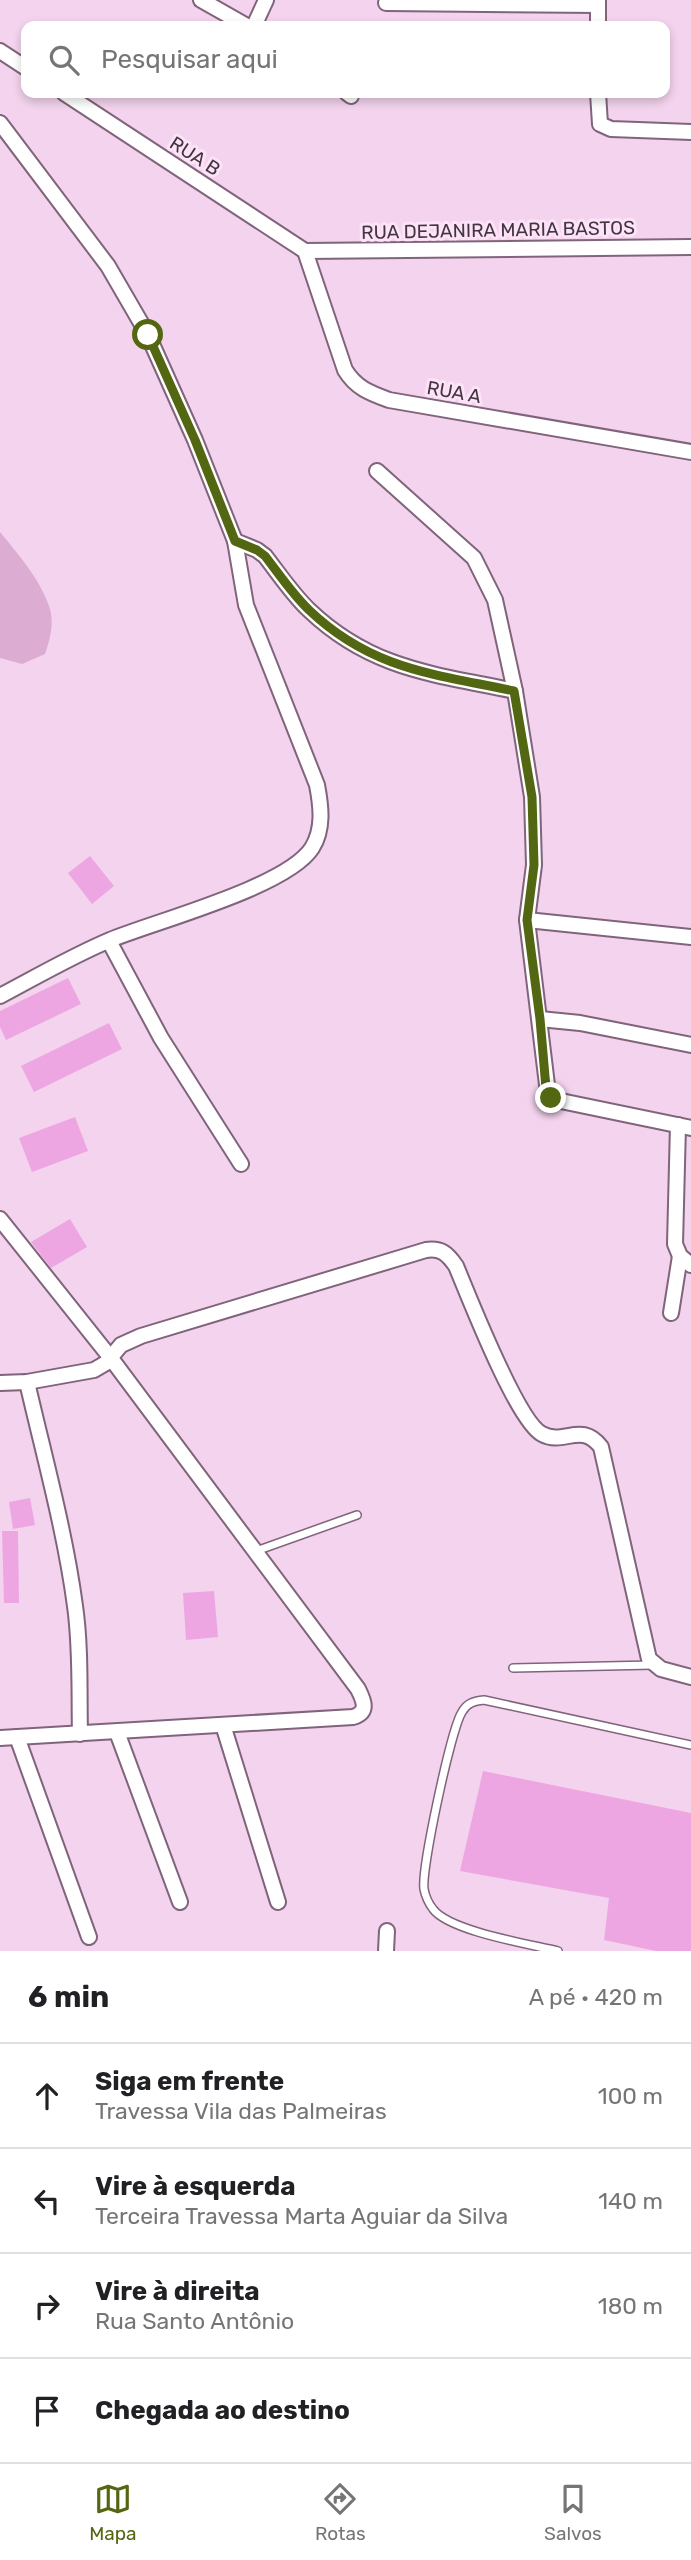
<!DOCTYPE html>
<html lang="pt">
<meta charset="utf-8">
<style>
:root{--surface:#fff;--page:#f6f6f6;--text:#202124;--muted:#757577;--line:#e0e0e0;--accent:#536713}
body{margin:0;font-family:Rubik,sans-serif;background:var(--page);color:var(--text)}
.stop{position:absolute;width:21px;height:21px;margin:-16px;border:5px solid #536713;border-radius:50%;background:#fff}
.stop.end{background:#536713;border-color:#fff;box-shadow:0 2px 7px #0008}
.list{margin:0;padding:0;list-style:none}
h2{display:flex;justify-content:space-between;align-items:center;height:91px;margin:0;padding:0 28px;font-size:30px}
h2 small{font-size:23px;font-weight:400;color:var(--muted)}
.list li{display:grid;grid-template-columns:46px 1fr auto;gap:21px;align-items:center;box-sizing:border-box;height:105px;padding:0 28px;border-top:2px solid var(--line)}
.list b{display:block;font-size:26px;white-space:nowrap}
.list p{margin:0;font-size:23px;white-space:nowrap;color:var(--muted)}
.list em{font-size:23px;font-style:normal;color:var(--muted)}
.icon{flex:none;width:38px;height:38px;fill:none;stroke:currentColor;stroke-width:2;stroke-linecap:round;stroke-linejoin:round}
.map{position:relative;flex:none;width:691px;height:1951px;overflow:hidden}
.search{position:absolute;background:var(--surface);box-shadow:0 4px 10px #0003;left:21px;right:21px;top:21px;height:77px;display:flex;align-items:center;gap:18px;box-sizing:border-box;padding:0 24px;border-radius:14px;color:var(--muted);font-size:26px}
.sheet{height:511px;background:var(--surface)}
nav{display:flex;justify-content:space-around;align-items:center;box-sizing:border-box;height:98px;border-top:2px solid var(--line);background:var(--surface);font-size:19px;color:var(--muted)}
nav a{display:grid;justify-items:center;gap:4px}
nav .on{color:var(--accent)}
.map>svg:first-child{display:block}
.green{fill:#dcacd3}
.building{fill:#eea6e3}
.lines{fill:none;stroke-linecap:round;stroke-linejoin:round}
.service-casing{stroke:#80647b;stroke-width:10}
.minor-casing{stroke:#80647b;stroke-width:18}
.service{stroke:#fff;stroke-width:7}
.minor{stroke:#fff;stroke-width:14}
.route{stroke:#536713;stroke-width:9}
.labels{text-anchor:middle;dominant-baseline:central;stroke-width:6;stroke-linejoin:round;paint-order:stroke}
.street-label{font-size:19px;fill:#433640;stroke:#fde3f8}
</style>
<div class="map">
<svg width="691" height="1951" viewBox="0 0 691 1951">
<rect width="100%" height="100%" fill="#f3d3ed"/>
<!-- green -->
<path class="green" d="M0 532C17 553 40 579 49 606 55 622 50 639 45 654L22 664 0 658Z"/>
<!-- building -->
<g class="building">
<path d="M90 856 114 886 92 904 68 873Z"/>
<path d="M68 978 81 1004 6 1040 0 1027V1011Z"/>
<path d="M109 1023 122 1049 34 1092 21 1066Z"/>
<path d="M75 1117 88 1151 32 1172 19 1138Z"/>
<path d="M70 1219 87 1247 51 1268 31 1242Z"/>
<path d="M30 1498 35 1525 13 1529 9 1502Z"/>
<path d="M2 1531H18L19 1603H4Z"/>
<path d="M214 1591 218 1637 186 1640 183 1593Z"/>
<path d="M483 1771 691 1813V1951H656L604 1940 609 1898 460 1871Z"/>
</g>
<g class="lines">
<!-- service casing -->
<g class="service-casing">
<g id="service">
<path d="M256 1551 357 1515"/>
<path d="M513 1668 653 1665"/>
<path d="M558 1951C529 1944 449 1931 433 1909 429 1904 425 1895 424 1889 421 1870 451 1729 462 1712 467 1703 474 1701 484 1700L691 1745"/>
</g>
</g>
<!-- minor casing -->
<g class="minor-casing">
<g id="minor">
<path d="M201 0 247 26"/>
<path d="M386 3 598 5"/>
<path d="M254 26 266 0"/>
<path d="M598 26V0"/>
<path d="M0 51 26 68"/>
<path d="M64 93 305 251"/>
<path d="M347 93 351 96"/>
<path d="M598 93 600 124 611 129 691 132"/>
<path d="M0 123 108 266 148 335 195 440 235 541 246 605 317 785C321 806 324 829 312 848 287 887 156 921 110 940 72 956 36 977 0 996"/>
<path d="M305 251 345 370C356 388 370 393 389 400L691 452"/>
<path d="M305 251 691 247"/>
<path d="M377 471 474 558 495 600 515 691 532 797 534 865 527 920 548 1093 556 1100 691 1128"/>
<path d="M235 541 257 550 265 556C279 574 293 595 309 610 372 670 435 674 515 691"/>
<path d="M527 920 691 937"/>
<path d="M109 941 161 1038 241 1164"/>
<path d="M540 1019 580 1023 691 1045"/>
<path d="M678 1125 675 1244 680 1256 691 1265"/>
<path d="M0 1219 110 1357 358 1689C364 1701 369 1712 353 1717L0 1738"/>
<path d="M671 1313 680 1256"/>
<path d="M27 1382C44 1456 65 1531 75 1606 81 1648 79 1692 80 1734"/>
<path d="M0 1383 27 1382 94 1370 106 1363 121 1345 141 1336 426 1250C441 1248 447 1253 456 1266 469 1297 517 1421 542 1434 564 1446 581 1421 601 1447L649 1659 661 1669 691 1677"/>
<path d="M223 1725 278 1902"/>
<path d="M117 1732 180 1902"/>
<path d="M17 1737 89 1937"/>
<path d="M386 1951 387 1931"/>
</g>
</g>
<!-- service -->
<use href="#service" class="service"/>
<!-- minor -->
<use href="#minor" class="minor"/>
</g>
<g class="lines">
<!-- route -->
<path class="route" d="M148 335 195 440 235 541 257 550 265 556C279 574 293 595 309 610 372 670 435 674 514 691L532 797 534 865 527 920 540 1019 546 1088 551 1098"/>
</g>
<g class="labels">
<!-- street labels -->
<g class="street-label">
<text transform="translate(195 156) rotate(33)">RUA B</text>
<text transform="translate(498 230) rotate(-1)">RUA DEJANIRA MARIA BASTOS</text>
<text transform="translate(454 392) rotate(10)">RUA A</text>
</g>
</g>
</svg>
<div class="stop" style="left:148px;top:335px"></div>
<div class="stop end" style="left:551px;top:1098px"></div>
<div class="search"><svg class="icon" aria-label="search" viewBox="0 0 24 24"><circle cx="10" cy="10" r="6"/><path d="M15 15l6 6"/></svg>Pesquisar aqui</div>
</div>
<section class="sheet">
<h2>6 min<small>A pé · 420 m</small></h2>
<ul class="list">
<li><svg class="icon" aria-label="ahead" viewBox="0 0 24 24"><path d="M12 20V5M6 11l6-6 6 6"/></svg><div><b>Siga em frente</b><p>Travessa Vila das Palmeiras</p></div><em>100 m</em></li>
<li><svg class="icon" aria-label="left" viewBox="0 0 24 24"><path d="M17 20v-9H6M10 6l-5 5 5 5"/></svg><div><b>Vire à esquerda</b><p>Terceira Travessa Marta Aguiar da Silva</p></div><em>140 m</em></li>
<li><svg class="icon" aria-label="right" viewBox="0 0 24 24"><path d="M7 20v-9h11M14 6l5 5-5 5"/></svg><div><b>Vire à direita</b><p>Rua Santo Antônio</p></div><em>180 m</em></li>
<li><svg class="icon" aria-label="arrive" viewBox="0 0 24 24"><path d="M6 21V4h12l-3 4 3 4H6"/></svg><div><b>Chegada ao destino</b></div></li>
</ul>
</section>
<nav>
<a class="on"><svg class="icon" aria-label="map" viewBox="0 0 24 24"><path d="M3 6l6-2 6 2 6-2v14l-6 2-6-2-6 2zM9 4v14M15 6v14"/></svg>Mapa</a>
<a><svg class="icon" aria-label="directions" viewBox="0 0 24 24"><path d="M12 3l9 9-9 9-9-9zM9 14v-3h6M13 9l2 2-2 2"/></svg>Rotas</a>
<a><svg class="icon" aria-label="saved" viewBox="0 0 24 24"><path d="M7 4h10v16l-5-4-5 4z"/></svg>Salvos</a>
</nav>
